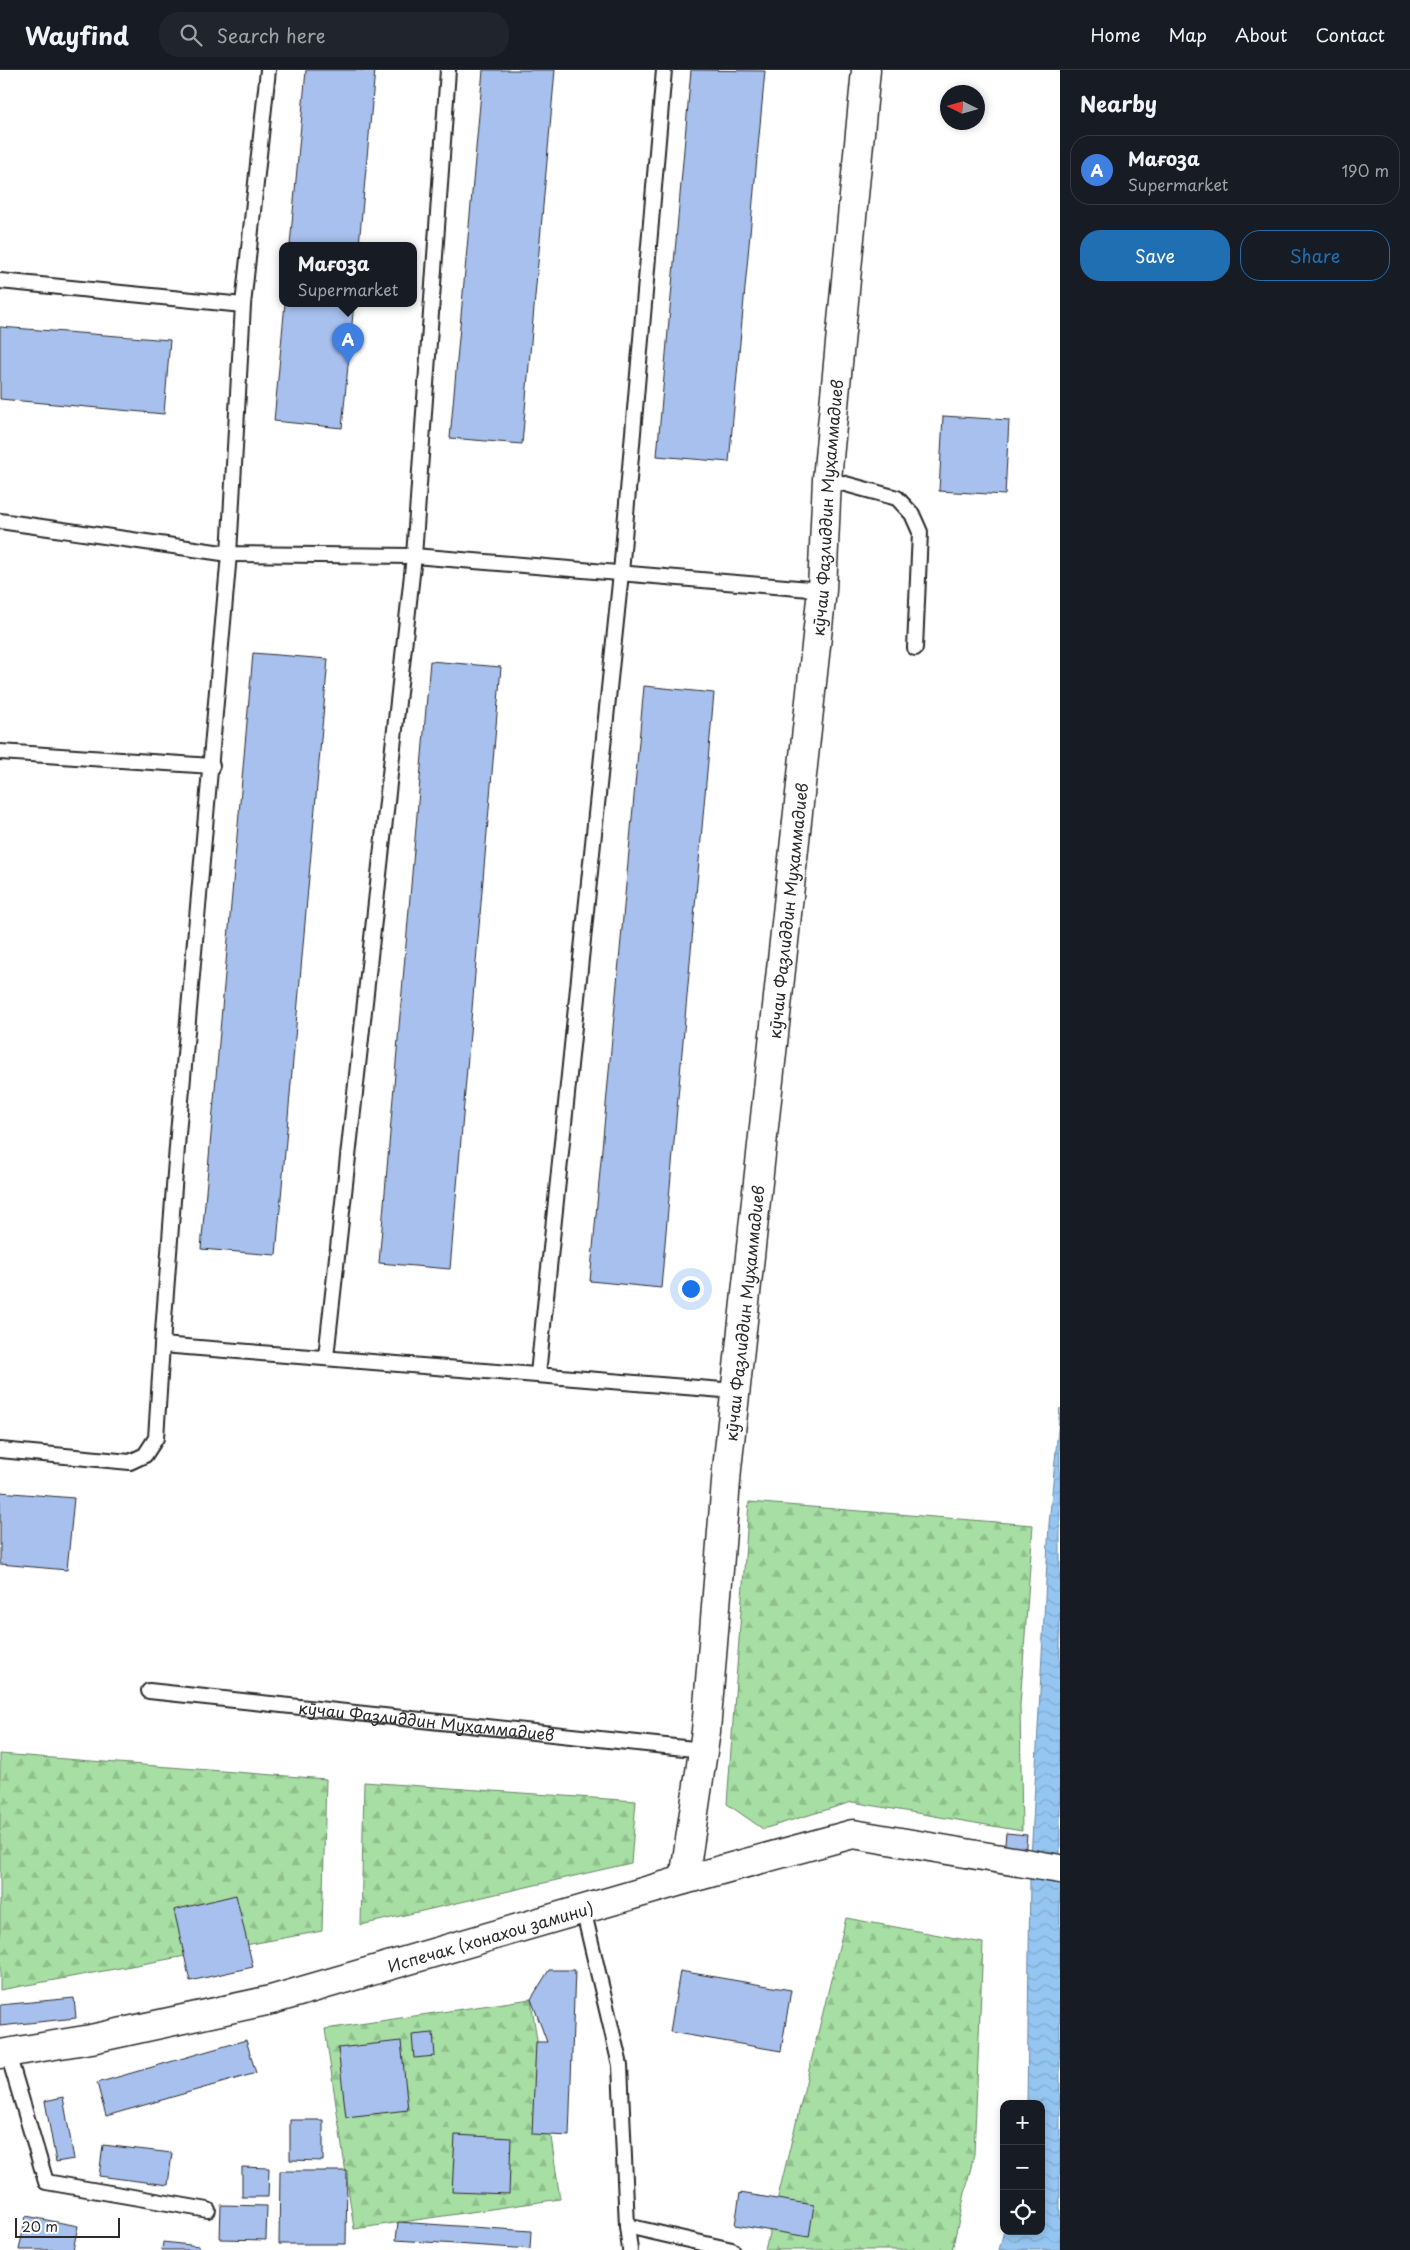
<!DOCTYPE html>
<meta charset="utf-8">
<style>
:root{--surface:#171b24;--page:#20242c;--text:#f1f3f6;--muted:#9ea1a6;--line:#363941;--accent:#1f6fb2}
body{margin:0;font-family:"Playpen Sans",sans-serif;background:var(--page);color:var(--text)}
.controls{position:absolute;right:15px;bottom:15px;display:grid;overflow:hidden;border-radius:10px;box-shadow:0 2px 8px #0003}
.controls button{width:45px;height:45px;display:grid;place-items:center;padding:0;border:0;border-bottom:1px solid var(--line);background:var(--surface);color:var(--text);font:25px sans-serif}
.compass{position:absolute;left:940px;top:15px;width:45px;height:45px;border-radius:50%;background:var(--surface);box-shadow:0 2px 8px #0003;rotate:275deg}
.scale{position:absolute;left:15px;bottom:12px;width:105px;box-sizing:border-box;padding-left:5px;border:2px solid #2b2b2b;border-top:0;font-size:14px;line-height:18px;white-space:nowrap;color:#2b2b2b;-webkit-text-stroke:4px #fff;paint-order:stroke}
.you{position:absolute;left:690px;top:1218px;width:18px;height:18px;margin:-12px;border:4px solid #fff;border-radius:50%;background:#1a73e8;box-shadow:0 0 0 8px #1a73e833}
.badge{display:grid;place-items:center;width:32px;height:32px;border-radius:50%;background:var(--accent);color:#fff;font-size:16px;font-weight:700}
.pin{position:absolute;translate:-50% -41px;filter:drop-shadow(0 1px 2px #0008)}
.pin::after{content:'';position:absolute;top:26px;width:18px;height:15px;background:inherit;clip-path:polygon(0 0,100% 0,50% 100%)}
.popup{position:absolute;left:279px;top:172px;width:138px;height:65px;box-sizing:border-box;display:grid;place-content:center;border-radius:10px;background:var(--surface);filter:drop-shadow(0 1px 4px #0005);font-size:16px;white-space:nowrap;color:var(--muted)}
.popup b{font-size:19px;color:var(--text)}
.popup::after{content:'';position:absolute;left:50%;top:100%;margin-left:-10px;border:10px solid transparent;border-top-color:var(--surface)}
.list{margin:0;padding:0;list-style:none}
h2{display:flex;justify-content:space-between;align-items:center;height:65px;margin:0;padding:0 20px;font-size:21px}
h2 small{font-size:16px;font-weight:400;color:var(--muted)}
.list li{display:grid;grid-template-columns:32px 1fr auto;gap:15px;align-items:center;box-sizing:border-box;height:70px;margin:0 10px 10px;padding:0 10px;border:1px solid var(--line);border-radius:20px}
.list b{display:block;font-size:19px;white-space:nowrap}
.list p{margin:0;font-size:16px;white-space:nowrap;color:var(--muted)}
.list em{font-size:16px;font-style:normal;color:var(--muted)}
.actions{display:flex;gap:10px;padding:15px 20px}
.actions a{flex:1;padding:11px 0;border:1px solid var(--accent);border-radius:20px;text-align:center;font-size:18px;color:var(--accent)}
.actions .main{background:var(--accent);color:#fff}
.icon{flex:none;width:28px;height:28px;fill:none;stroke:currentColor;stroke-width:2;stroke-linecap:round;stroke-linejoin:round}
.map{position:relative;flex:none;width:1060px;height:2180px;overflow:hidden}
header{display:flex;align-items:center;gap:30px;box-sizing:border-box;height:70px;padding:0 25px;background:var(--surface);border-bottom:1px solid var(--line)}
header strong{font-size:24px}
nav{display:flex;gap:28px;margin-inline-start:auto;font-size:18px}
.search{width:350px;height:45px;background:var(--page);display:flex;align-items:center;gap:12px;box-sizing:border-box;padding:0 18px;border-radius:20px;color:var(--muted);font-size:19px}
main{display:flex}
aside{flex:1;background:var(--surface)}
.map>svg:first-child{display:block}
.forest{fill:url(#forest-firs);stroke:#688467}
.water{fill:url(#water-waves);stroke:#6a88a2}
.building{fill:#a7c0ed;stroke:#2b2b2b}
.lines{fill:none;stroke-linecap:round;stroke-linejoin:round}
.service-casing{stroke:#2b2b2b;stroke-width:18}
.minor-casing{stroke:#2b2b2b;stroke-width:31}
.tertiary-casing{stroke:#2b2b2b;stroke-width:31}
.service{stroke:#fff;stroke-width:14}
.minor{stroke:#fff;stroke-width:28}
.tertiary{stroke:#fff;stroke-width:28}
.labels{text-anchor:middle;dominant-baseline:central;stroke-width:5;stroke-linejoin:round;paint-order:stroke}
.street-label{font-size:16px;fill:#2b2b2b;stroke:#fff}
</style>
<header>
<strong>Wayfind</strong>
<div class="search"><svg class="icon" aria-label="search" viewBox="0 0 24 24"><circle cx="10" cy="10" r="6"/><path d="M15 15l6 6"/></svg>Search here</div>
<nav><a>Home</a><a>Map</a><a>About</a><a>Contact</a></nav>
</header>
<main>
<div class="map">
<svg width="1060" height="2180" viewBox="0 0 1060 2180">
<defs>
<pattern id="forest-firs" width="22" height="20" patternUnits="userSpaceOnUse" patternTransform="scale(1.25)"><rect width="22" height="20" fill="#a6dea3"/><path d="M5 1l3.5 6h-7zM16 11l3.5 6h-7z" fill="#8fbf8c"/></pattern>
<pattern id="water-waves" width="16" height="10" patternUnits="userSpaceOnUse" patternTransform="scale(1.25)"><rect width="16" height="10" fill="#94c6f1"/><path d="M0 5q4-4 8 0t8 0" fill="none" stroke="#80aacf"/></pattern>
</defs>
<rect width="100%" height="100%" fill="#fff"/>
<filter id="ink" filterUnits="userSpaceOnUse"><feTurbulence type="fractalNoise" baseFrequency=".02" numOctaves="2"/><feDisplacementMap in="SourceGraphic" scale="10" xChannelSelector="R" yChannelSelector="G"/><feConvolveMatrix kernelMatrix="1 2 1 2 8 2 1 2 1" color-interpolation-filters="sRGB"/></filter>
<g filter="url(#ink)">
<!-- forest -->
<g class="forest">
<path d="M749 1432 1033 1455 1020 1635 1022 1761 852 1732 763 1759 727 1734Z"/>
<path d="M0 1684 326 1709 322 1861 0 1920Z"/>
<path d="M364 1712 636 1731 631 1793 361 1855Z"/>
<path d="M846 1848 983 1873 974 2084 952 2180H765Z"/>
<path d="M531 1929 560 2129 354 2159 325 1959Z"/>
</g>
<!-- water -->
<path class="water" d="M1060 1338V2180H999L1004 2161H1041V2034H1027L1030 1807 1049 1454Z"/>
<!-- building -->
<g class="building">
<path d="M306 0H375L359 175H290Z"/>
<path d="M483 0H555L522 374 450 368Z"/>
<path d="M691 0 765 1 729 392 657 386Z"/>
<path d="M285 233H354L342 358 274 351Z"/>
<path d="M0 257 170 270 164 344 0 329Z"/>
<path d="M943 346 1009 350 1005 425 939 421Z"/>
<path d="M253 583 328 589 276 1185 201 1179Z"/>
<path d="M430 591 501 597 450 1199 379 1193Z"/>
<path d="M644 616 714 623 661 1218 590 1211Z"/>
<path d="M0 1422 74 1428 67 1500 0 1494Z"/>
<path d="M1006 1763 1027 1765 1025 1785 1004 1783Z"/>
<path d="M236 1825 253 1897 190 1911 174 1840Z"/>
<path d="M549 1900H575L569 2066 532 2064 536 1972H547L531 1929Z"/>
<path d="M680 1901 791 1920 781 1981 670 1962Z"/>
<path d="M74 1928 76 1948 0 1956V1935Z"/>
<path d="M433 1963 435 1986 414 1988 412 1965Z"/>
<path d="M246 1970 256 2003 106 2046 97 2013Z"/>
<path d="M401 1971 408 2040 346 2047 338 1978Z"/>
<path d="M63 2027 74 2089 56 2092 45 2031Z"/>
<path d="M290 2050H323V2091L290 2090Z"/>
<path d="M455 2065 511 2068 509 2124 452 2122Z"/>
<path d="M103 2075 172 2083 168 2115 99 2106Z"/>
<path d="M242 2097 269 2098 268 2127H242Z"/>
<path d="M280 2101H347L346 2174H279Z"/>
<path d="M740 2123 814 2135 809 2167 735 2155Z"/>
<path d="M221 2135 267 2136 266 2170 220 2169Z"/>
<path d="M26 2146 78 2156 73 2180H19Z"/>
<path d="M398 2152 531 2161 530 2179 396 2170Z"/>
<path d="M163 2172 199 2176 198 2180H162Z"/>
</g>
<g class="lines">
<!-- service casing -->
<g class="service-casing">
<g id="service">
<path d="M0 211 243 235"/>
<path d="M827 409 897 428 912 444 920 462 915 578"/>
<path d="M0 451 229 484 414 486 822 520"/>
<path d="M0 682 212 696"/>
<path d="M162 1275 178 1064 229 484 243 235 268 0"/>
<path d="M326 1287 414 486 448 0"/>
<path d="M538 1304 621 503 664 0"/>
<path d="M0 1380 130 1392 145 1385 156 1368 162 1275 735 1321"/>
<path id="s1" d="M149 1621 703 1680"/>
<path d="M583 1839 620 1995 627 2156 630 2180"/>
<path d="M8 1984 46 2112 208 2140"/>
<path d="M627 2156 732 2180"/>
</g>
</g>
<!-- minor casing -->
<g class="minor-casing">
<g id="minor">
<path id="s2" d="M684 1810 706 1661 727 1399 822 520 827 409 866 0"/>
</g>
</g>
<!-- tertiary casing -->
<g class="tertiary-casing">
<g id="tertiary">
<path id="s3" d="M0 1984 91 1969 271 1930 684 1810 853 1764 1060 1799"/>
</g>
</g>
<!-- service -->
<use href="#service" class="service"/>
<!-- minor -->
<use href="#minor" class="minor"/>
<!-- tertiary -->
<use href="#tertiary" class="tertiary"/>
</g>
</g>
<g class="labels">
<!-- street labels -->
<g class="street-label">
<text stroke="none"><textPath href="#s2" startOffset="1380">кӯчаи Фазлиддин Муҳаммадиев</textPath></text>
<text stroke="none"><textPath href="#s2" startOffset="975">кӯчаи Фазлиддин Муҳаммадиев</textPath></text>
<text stroke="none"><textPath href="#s2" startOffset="570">кӯчаи Фазлиддин Муҳаммадиев</textPath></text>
<text stroke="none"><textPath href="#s1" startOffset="279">кӯчаи Фазлиддин Муҳаммадиев</textPath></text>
<text stroke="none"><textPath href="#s3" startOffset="505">Испечак (хонахои замини)</textPath></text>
</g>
</g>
</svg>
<div class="controls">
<button>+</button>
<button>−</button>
<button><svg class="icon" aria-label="locate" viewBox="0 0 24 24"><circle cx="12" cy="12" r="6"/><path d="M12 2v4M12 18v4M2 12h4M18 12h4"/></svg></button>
</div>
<svg class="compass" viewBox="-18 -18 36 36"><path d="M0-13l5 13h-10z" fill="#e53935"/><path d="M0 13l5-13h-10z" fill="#9ea1a6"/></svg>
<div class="scale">20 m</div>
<div class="you"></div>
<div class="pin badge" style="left:348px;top:294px;background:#3f7fe0">A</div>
<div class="popup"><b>Мағоза</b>Supermarket</div>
</div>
<aside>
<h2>Nearby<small></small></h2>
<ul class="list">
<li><span class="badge" style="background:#3f7fe0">A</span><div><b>Мағоза</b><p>Supermarket</p></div><em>190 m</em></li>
</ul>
<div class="actions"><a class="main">Save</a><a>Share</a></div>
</aside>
</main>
